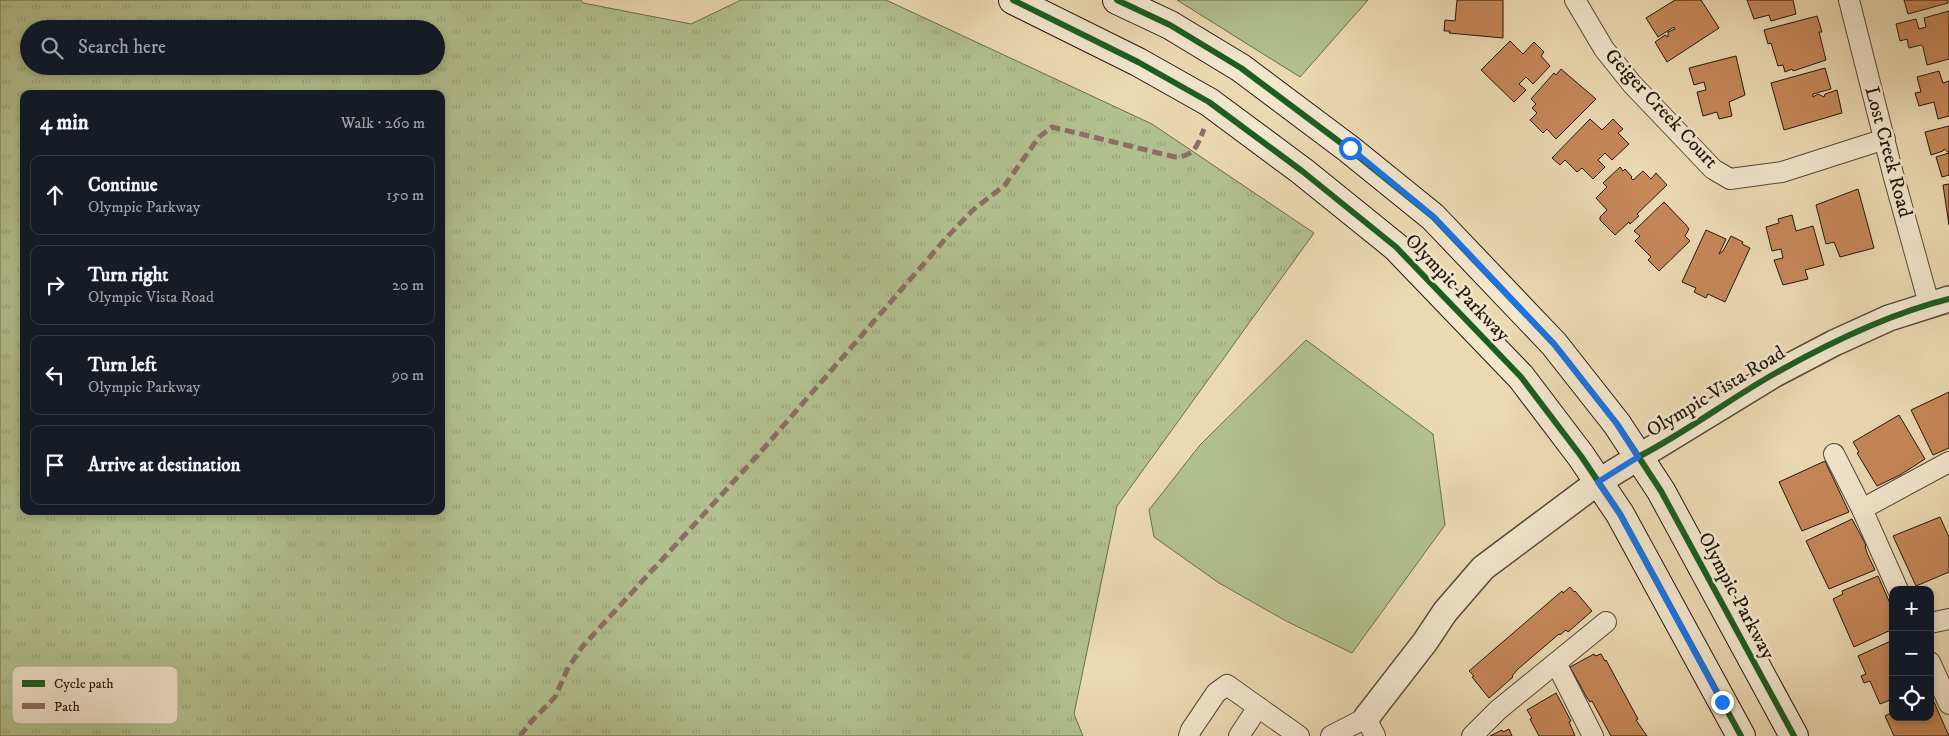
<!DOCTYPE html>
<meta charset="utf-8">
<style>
:root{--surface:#171b24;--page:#242831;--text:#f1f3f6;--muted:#9ea1a6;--line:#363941}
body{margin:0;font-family:"IM FELL DW Pica",serif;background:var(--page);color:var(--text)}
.controls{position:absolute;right:15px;bottom:15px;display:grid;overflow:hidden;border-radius:10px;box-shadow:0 2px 8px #0003}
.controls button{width:45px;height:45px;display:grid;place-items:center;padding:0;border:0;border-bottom:1px solid var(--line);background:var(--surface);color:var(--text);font:25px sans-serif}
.stop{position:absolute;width:15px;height:15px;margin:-11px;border:4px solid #1a73e8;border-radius:50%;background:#fff}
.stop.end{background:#1a73e8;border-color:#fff;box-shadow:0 1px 5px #0008}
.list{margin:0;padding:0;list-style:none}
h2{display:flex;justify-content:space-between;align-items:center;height:65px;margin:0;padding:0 20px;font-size:21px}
h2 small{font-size:16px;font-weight:400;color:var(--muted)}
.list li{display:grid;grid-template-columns:32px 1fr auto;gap:15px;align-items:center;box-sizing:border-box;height:80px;margin:0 10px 10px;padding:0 10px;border:1px solid var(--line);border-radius:10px}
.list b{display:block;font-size:19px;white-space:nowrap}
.list p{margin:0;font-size:16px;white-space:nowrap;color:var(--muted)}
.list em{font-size:16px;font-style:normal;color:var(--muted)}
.icon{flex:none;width:28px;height:28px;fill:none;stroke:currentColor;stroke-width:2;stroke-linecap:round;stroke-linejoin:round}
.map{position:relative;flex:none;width:1949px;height:736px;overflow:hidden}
.search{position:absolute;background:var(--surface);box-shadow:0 2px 8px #0003;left:20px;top:20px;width:425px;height:55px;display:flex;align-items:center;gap:12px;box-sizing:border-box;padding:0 18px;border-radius:28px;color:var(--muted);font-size:19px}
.panel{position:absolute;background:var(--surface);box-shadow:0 2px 8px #0003;left:20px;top:90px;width:425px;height:425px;border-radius:10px}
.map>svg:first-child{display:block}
.grass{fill:url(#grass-tufts);stroke:#6a6c4d;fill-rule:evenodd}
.green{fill:#b2c08f;stroke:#6a6c4d}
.building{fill:#c68759;stroke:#23180b}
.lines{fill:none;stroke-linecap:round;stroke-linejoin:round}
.minor-casing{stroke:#554835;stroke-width:22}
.tertiary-casing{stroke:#554835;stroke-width:28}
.secondary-casing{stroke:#23180b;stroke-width:30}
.minor{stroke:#f2e6cd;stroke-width:20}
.tertiary{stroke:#f2e6cd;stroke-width:25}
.secondary{stroke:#f2e6cd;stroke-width:28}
.quiet{stroke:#8d6e63;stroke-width:5;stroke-dasharray:10 5;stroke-linecap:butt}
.cycleway-casing{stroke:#f2e6cd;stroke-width:9}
.cycleway{stroke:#1b5e20;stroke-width:6}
.route{stroke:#1a73e8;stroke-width:6}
.labels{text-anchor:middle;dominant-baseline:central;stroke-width:5;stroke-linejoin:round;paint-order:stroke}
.street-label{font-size:20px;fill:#23180b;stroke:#f2e6cd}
.key{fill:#f2e6cd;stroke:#b4a893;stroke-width:1}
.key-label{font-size:14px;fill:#23180b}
</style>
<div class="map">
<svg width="1949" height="736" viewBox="0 0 1949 736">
<defs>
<pattern id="grass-tufts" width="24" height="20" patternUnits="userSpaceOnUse" patternTransform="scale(1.25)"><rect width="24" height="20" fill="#b2c08f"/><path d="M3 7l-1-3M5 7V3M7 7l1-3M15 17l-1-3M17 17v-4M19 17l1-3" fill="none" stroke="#99a47a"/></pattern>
</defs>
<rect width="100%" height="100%" fill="#ebd9b2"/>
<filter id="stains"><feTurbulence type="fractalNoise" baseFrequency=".004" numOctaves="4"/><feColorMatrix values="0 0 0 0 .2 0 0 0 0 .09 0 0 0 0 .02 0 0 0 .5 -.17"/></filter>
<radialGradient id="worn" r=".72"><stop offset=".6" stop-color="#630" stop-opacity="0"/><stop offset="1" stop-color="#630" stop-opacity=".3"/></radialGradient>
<!-- grass -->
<path class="grass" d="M0 0H581L583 3 691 24 741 0H886L1152 124 1314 233 1117 506 1074 714 1083 736H0ZM29 29H436V66H29ZM24 94H441V511H24Z"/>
<!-- green -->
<g class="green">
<path d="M1177 0H1368L1300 77Z"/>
<path d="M1306 340 1433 434 1445 525 1352 653 1286 621 1219 583 1154 537 1149 510 1200 445Z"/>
</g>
<!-- building -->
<g class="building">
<path d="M1457 0H1503V38L1449 33 1450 31H1444L1445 20 1455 21Z"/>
<path d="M1675 0H1701L1719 28 1667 62 1655 42 1665 35 1668 37V32L1675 29 1674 27 1658 37 1646 18Z"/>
<path d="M1747 0H1793L1796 14 1771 21 1769 15 1754 19Z"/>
<path d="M1904 0H1948V3L1908 14Z"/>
<path d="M1949 11V59L1927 65 1923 47 1921 45 1909 48 1907 39 1900 41 1896 24 1916 19 1919 29 1926 27 1924 18Z"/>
<path d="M1817 16 1822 32H1819L1826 60 1793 71 1792 69 1785 72 1783 65 1778 66 1771 43 1768 44 1764 30Z"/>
<path d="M1510 41 1523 54 1534 42 1544 52 1541 56 1550 66 1533 84 1526 77 1519 84 1526 90 1514 102 1481 70Z"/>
<path d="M1736 56 1745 95 1729 102 1732 116 1719 119 1717 112 1703 116 1697 92 1706 90 1704 82 1694 85 1689 68Z"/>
<path d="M1825 68 1831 89 1813 94V97L1818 94 1824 97 1825 94 1837 90 1842 113 1784 130 1771 83Z"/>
<path d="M1561 69 1596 99 1556 139 1547 129 1543 133 1530 120 1537 113 1532 108 1536 104 1531 99 1554 73 1556 75Z"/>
<path d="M1939 71 1943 83 1949 81V116L1938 119 1934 102 1919 106 1915 93 1921 92 1917 77Z"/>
<path d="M1590 119 1602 130 1613 119 1623 129 1618 133 1629 144 1612 160 1605 153 1598 160 1605 167 1593 179 1582 168 1577 172 1565 160 1560 165 1552 158Z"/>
<path d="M1949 126V153L1944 149 1943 151 1931 155 1925 132Z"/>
<path d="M1949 153V175L1942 177 1936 157Z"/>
<path d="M1620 167 1623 171 1625 169 1632 177 1631 178 1633 180 1643 171 1651 179 1656 173 1667 185 1637 214 1639 216 1630 224 1629 222 1615 235 1600 220V217L1607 210 1596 198 1607 187 1603 183Z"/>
<path d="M1949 184V225L1943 185Z"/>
<path d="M1858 189 1874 248 1840 257 1834 242 1826 244 1816 205Z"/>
<path d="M1664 202 1686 225 1689 229 1685 236 1690 241 1659 271 1648 260 1651 257 1635 241 1640 236 1634 231Z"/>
<path d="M1792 215 1796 231 1813 226 1824 265 1805 270 1808 279 1783 285 1774 260 1783 258 1781 249 1772 251 1766 227 1779 223 1778 219Z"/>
<path d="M1706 230 1726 239 1719 254 1723 251 1731 236 1743 242 1742 244 1750 248 1725 302 1708 294 1706 298 1694 292 1696 288 1682 282Z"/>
<path d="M1949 392V448L1933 455 1911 410Z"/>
<path d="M1899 415 1925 459 1900 475 1877 486 1857 453 1859 452 1853 442Z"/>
<path d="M1825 461 1849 512 1802 531 1779 482Z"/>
<path d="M1940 517 1949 537V572L1916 586 1893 536Z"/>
<path d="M1852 519 1866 545 1865 546 1867 553 1875 570 1829 589 1806 541Z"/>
<path d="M1878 576 1893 610V629L1854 647 1833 599 1843 594 1842 591Z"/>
<path d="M1570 587 1574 592 1575 591 1592 611 1568 632 1566 630 1560 635 1559 634 1518 669 1512 676 1513 677 1489 698 1472 677 1474 676 1469 671 1562 591 1563 593Z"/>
<path d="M1893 640V701L1890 700 1880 704 1870 681 1864 683 1861 676 1866 674 1858 656Z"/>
<path d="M1594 654 1595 656 1601 654 1605 661 1606 660 1638 719 1636 720 1647 736H1611L1592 701 1590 702 1586 696 1570 667Z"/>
<path d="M1556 693 1571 721 1569 722 1575 736H1539L1530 719 1532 718 1527 710Z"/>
<path d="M1930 693 1949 736H1894L1885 716 1893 712V717H1930Z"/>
<path d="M1509 729 1512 736H1490L1502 730 1503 732Z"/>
</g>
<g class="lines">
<!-- minor casing -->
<g class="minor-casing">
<g id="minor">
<path d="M1575 0 1604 49 1632 84 1713 169 1730 179 1782 172 1885 139"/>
<path d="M1849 0 1893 174 1929 304"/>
<path d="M1834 454 1862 509 1898 590"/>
<path d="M1862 509 1949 462"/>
<path d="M1930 623 1949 619"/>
<path d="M1930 662 1949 704"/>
<path d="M1556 663 1593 736"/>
<path d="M1189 736 1191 730 1216 693 1227 685 1299 736"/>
<path d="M1239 736 1258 707"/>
<path d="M1331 736 1366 718 1375 736"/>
<path d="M1472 736 1498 710 1606 622"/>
</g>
</g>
<!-- tertiary casing -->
<g class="tertiary-casing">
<path id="tertiary" d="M1366 718 1425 642 1445 612 1483 568 1598 482 1775 374 1834 343 1889 318 1949 299"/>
</g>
<!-- secondary casing -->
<g class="secondary-casing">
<g id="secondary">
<path d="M1013 0 1138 62 1209 102 1302 171 1396 247 1521 377 1581 456 1620 514 1741 736"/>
<path d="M1117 0 1170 25 1241 68 1349 149 1433 217 1554 344 1617 424 1661 491 1794 736"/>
</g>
</g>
<!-- minor -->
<use href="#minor" class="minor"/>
<!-- tertiary -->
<use href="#tertiary" class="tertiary"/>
<!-- secondary -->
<use href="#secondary" class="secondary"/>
<!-- quiet -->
<path class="quiet" d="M520 736 531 722 555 697 567 670 582 647 757 456 947 237 973 210 1005 185 1039 137 1052 127 1175 157C1195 156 1197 146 1204 129"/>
<!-- cycleway casing -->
<g class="cycleway-casing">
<g id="cycleway">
<path d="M1013 0 1138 62 1209 102 1302 171 1396 247 1521 377 1581 456 1620 514 1741 736"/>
<path d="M1117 0 1170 25 1241 68 1349 149 1433 217 1554 344 1617 424 1661 491 1794 736"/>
<path d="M1638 457C1685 433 1728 400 1774 374 1829 343 1888 314 1949 299"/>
</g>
</g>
<!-- cycleway -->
<use href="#cycleway" class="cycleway"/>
</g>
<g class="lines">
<!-- route -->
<path class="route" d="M1350 148 1434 217 1554 344 1617 424 1638 457 1598 482 1620 514 1722 702"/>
</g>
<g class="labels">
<!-- street labels -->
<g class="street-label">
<text transform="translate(1661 109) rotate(47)">Geiger Creek Court</text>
<text transform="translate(1888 152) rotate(75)">Lost Creek Road</text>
<text transform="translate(1457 288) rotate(46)">Olympic Parkway</text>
<text transform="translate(1716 392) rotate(-31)">Olympic Vista Road</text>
<text transform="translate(1736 596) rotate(62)">Olympic Parkway</text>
</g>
</g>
<!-- legend -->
<rect x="12" y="666" width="166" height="58" rx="8" class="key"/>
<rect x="22" y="680" width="23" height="7" fill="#1b5e20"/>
<rect x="22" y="703" width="23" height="6" fill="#8d6e63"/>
<g class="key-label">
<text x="54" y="688">Cycle path</text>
<text x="54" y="711">Path</text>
</g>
<rect width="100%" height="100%" filter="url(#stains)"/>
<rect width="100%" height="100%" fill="url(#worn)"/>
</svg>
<div class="controls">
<button>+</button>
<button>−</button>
<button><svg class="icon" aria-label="locate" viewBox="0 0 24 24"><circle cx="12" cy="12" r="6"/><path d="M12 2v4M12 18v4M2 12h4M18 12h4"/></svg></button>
</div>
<div class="stop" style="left:1350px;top:148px"></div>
<div class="stop end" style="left:1722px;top:702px"></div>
<div class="search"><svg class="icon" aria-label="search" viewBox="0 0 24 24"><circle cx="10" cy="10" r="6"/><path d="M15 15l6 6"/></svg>Search here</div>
<section class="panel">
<h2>4 min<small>Walk · 260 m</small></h2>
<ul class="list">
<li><svg class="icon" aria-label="ahead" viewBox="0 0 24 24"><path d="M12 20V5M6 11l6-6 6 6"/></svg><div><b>Continue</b><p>Olympic Parkway</p></div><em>150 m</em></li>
<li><svg class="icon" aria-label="right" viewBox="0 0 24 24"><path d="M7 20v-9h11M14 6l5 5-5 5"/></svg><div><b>Turn right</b><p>Olympic Vista Road</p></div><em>20 m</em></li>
<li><svg class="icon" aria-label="left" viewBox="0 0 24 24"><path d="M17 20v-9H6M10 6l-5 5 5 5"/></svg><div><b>Turn left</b><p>Olympic Parkway</p></div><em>90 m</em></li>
<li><svg class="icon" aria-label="arrive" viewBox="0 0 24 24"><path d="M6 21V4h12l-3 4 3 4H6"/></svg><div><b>Arrive at destination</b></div></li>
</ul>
</section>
</div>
